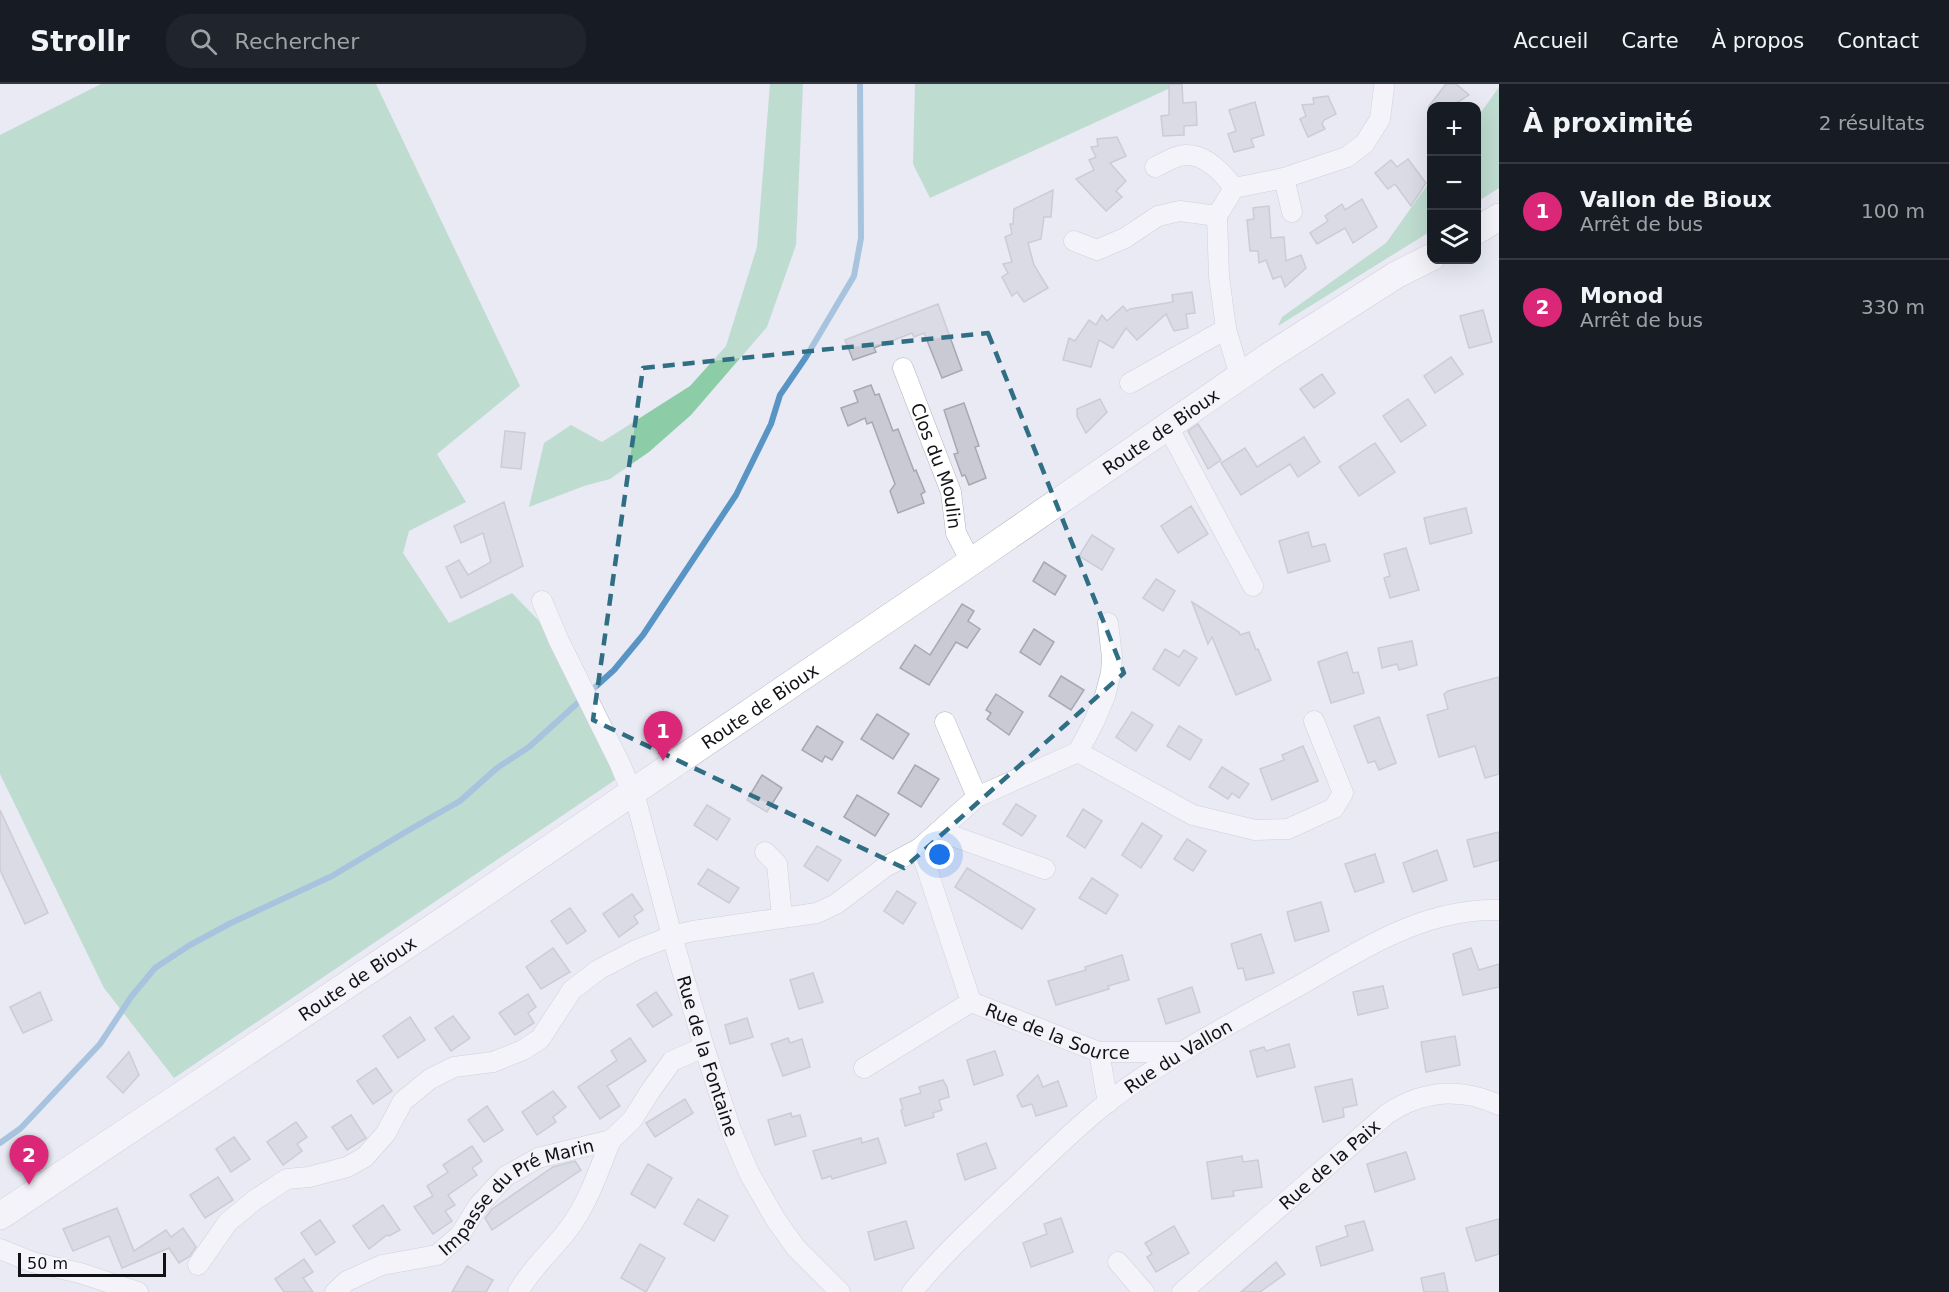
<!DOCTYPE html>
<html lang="fr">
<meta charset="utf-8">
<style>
:root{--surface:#171b24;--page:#20242c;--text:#f1f3f6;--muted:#9ea1a6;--line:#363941;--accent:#db2777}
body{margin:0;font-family:"DejaVu Sans",sans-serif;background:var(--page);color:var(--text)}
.controls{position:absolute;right:18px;top:18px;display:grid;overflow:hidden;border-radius:12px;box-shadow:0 6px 24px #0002}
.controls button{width:54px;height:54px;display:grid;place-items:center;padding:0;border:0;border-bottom:2px solid var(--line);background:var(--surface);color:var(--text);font:30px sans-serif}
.scale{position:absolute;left:18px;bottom:15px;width:148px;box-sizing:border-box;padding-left:6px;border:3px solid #121216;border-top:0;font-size:16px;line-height:21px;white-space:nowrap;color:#121216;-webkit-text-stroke:4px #f7f7fe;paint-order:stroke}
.you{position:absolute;left:940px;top:771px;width:21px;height:21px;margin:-15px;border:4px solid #fff;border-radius:50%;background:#1a73e8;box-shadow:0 0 0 9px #1a73e833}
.badge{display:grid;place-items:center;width:39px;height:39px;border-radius:50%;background:var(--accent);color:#fff;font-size:20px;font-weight:700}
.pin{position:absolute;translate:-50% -50px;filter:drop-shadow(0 2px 3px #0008)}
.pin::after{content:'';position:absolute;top:32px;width:21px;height:18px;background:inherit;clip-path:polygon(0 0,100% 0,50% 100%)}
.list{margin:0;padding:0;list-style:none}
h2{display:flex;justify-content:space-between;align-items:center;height:78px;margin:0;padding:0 24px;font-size:26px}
h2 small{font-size:20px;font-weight:400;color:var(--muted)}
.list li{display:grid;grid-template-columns:39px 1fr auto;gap:18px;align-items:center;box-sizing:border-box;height:96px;padding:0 24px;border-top:2px solid var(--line)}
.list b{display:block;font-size:22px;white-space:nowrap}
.list p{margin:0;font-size:20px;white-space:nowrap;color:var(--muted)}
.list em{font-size:20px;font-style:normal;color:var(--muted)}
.icon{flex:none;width:33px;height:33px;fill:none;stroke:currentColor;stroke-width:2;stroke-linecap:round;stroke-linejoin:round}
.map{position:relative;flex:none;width:1499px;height:1208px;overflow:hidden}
header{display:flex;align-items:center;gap:36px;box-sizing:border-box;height:84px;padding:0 30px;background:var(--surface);border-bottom:2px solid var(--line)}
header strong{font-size:28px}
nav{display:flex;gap:33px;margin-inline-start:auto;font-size:21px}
.search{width:420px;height:54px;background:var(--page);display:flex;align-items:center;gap:15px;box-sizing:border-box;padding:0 21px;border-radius:24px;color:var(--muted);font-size:22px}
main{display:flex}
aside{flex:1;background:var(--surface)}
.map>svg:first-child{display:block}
.green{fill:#8ccca7}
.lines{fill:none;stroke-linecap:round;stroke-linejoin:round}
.stream{stroke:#5995c4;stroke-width:6}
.building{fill:#cacad4;stroke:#a8a8b2;stroke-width:1.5}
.minor-casing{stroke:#b4b4be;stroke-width:21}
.secondary-casing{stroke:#b4b4be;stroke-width:28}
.minor{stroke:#fff;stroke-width:20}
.secondary{stroke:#fff;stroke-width:27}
.marked{fill:none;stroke:#306e84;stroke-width:4.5;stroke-dasharray:12 8;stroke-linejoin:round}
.labels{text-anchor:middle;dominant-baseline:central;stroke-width:6;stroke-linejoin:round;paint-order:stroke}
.street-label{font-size:18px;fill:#121216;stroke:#f7f7fe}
</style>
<header>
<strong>Strollr</strong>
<div class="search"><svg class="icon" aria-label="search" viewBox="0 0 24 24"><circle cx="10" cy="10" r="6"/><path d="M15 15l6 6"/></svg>Rechercher</div>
<nav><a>Accueil</a><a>Carte</a><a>À propos</a><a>Contact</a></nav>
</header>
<main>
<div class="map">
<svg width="1499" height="1208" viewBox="0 0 1499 1208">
<rect width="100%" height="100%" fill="#e9eaf4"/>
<!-- green -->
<g class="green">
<path d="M101 0H376L520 302 437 370 466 418 409 447 403 469 449 539 512 509 539 537 559 567 596 645 615 696 174 994 104 904 0 690V51Z"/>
<path d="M770 0H803L796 161 767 243 691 331 649 368 610 395 584 402 529 423 544 359 571 341 602 358 690 302 726 262 757 163Z"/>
<path d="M915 0H1179L930 114 913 80Z"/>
<path d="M1499 3V104L1477 118V34Z"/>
<path d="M1431 96V147L1278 242 1282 233 1386 159Z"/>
</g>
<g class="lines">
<!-- stream -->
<path class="stream" d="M0 1059 21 1044 100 960 131 913 155 884 190 861 231 839 332 792 409 746 460 717 497 684 529 663 614 586 643 551 736 411 771 340 780 311 806 273 854 192 861 154 860 0"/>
</g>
<!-- building -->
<g class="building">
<path d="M1169 0H1182L1183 19 1196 18 1197 41 1184 42V51L1163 52 1161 32 1169 31Z"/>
<path d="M1446 0H1456L1469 11 1452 22H1429Z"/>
<path d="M1328 12 1336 30 1324 36 1322 40 1325 45 1308 53 1300 35 1306 32 1302 21 1314 20 1313 14Z"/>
<path d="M1255 18 1264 51 1251 55 1254 63 1234 68 1228 50 1236 47 1229 26Z"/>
<path d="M1117 53 1126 72 1110 79 1126 97 1116 107 1122 113 1106 127 1076 95 1094 86 1089 76 1096 73 1091 63 1098 62 1097 55Z"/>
<path d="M1408 75 1426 99 1411 122 1395 100 1388 105 1375 89 1391 76 1397 83Z"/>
<path d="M1053 106 1051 133H1044L1041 155 1028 159 1034 181 1048 204 1024 218 1017 208 1012 212 1002 193 1008 189 1003 180 1012 178 1005 153 1012 150 1010 140H1013L1014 125Z"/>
<path d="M1362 115 1377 143 1353 159 1345 144 1317 160 1310 149 1328 137 1325 132 1342 120 1345 126Z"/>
<path d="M1269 122 1271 154 1284 153 1286 177 1301 171 1306 184 1285 203 1281 192 1273 195 1266 176 1259 179 1258 167H1250L1247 136 1254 135 1253 124Z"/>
<path d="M1192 208 1195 229 1186 230 1188 244 1174 247 1166 230 1137 256 1126 244 1113 264 1099 256 1091 283 1063 276 1069 254 1075 257 1089 236 1096 241 1102 231 1107 237 1123 222 1127 227 1130 225 1173 218 1172 211Z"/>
<path d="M938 220 962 286 942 294 924 249 914 253 912 249 874 264 876 268 853 276 845 256Z"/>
<path d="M1483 226 1492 258 1469 264 1460 232Z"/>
<path d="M1451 273 1463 290 1435 309 1424 292Z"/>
<path d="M1322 290 1335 309 1314 324 1300 305Z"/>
<path d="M871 301 875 311 879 310 893 347 898 345 914 387 916 386 925 408 921 410 924 419 898 429 890 407 895 400 872 338 867 340 865 334 848 342 841 324 858 318 854 307Z"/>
<path d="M1100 315 1107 328 1086 349 1077 332V325Z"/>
<path d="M1408 315 1426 341 1401 358 1383 332Z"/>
<path d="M964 319 979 362 975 363 986 394 969 401 965 391 962 392 954 370 958 369 944 326Z"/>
<path d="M1198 340 1221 376 1208 385 1188 347Z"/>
<path d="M505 347 525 349 521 385 501 383Z"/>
<path d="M1304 353 1320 378 1298 393 1290 380 1241 411 1221 379 1245 364 1257 383Z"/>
<path d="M1375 359 1395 388 1359 412 1339 383Z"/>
<path d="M504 418 523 482 461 514 446 483 459 476 468 491 491 478 483 449 461 459 454 442Z"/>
<path d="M1191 422 1208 450 1178 469 1161 442Z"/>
<path d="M1466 424 1472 449 1430 460 1424 434Z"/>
<path d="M1308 448 1312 463 1325 460 1330 477 1288 489 1279 457Z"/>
<path d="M1092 451 1114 465 1102 486 1079 472Z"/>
<path d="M1406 464 1419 506 1390 514 1384 494 1390 492 1384 470Z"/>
<path d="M1044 478 1066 492 1055 511 1033 497Z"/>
<path d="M1156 495 1175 507 1163 527 1143 514Z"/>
<path d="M1192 518 1239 548 1240 551 1249 548 1256 566 1258 565 1271 596 1236 611 1212 553 1208 560Z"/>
<path d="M962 520 974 527 968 537 980 545 967 564 956 558 929 601 900 584 915 561 930 571Z"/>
<path d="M1034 545 1054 558 1040 581 1020 568Z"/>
<path d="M1412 557 1417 581 1399 586 1397 580 1382 584 1378 564Z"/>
<path d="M1165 565 1179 573 1184 566 1197 574 1179 602 1153 585Z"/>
<path d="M1347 568 1353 589 1358 588 1364 609 1331 619 1318 578Z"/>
<path d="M1061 592 1084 606 1071 626 1049 612Z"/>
<path d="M1499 593V690L1485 694 1475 662 1439 673 1427 631 1448 625 1444 610 1448 607Z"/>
<path d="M996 610 1023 628 1009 651 987 635 991 629 986 626Z"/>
<path d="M1132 628 1153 641 1136 667 1116 653Z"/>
<path d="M877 630 909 650 893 675 861 655Z"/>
<path d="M1379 633 1396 679 1379 686 1375 677 1368 679 1354 642Z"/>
<path d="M817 642 843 658 832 676 825 672 822 678 802 666Z"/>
<path d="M1179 642 1202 656 1190 676 1167 662Z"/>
<path d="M1303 662 1318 697 1272 716 1260 685 1284 676 1282 671Z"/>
<path d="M915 681 939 695 921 723 898 709Z"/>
<path d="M1222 683 1249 700 1239 714 1232 709 1228 715 1209 703Z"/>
<path d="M762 691 782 704 767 728 747 716Z"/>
<path d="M857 711 889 730 875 752 844 733Z"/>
<path d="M1016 720 1036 732 1022 752 1003 740Z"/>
<path d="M707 721 730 735 717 756 694 741Z"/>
<path d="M1083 725 1102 737 1085 764 1067 752Z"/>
<path d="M0 726 48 829 25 840 0 786Z"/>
<path d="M1142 739 1162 752 1141 784 1122 771Z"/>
<path d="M1499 748V776L1474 783 1467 756Z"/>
<path d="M1187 755 1206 767 1193 787 1174 775Z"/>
<path d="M817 762 841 776 828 797 804 782Z"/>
<path d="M1437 766 1447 796 1413 808 1403 779Z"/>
<path d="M1375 770 1384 798 1355 808 1345 780Z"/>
<path d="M967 784 1035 825 1022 845 955 803Z"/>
<path d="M708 785 739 804 729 819 698 800Z"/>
<path d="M1092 794 1118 811 1106 830 1079 814Z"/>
<path d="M897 807 916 819 903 840 884 827Z"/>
<path d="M632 810 643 826 634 832 638 839 619 853 603 830Z"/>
<path d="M1321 818 1329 847 1295 857 1287 828Z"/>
<path d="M570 824 586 847 567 860 551 837Z"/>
<path d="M1261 850 1274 889 1246 896 1243 884 1238 885 1231 860Z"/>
<path d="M553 864 570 888 541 905 526 883Z"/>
<path d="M1471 864 1479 886 1499 880V903L1463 911 1453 870Z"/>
<path d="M1122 871 1129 896 1108 902 1109 905 1056 921 1048 897 1086 886 1085 883Z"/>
<path d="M813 889 823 918 799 925 790 896Z"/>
<path d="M1383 902 1388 924 1358 931 1353 908Z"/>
<path d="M1192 903 1200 928 1166 940 1158 915Z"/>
<path d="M40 908 52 936 23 949 10 923Z"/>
<path d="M656 908 672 931 653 943 637 921Z"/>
<path d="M528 910 536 923 528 929 534 939 515 951 499 929Z"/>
<path d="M453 932 470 954 451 967 435 944Z"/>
<path d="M410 933 425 956 398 974 383 952Z"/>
<path d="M747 934 753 953 730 960 725 941Z"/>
<path d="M1455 952 1460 981 1426 988 1421 958Z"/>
<path d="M630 954 646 977 607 1002 620 1022 600 1035 578 1003 617 976 611 967Z"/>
<path d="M788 954 790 959 802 955 810 983 783 992 771 960Z"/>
<path d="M1289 960 1295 983 1257 993 1250 967 1264 963 1266 967Z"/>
<path d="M995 967 1003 991 974 1001 967 976Z"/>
<path d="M129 968 139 991 123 1009 107 993Z"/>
<path d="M376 984 392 1007 373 1020 357 997Z"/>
<path d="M1038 991 1043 1003 1058 997 1067 1022 1036 1032 1032 1020 1022 1023 1017 1012Z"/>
<path d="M1352 995 1357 1021 1343 1024 1344 1033 1323 1038 1315 1003Z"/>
<path d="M943 996 947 1003 949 1013 939 1016 942 1026 933 1029 934 1033 905 1042 901 1026 903 1025 900 1015 921 1009 919 1003Z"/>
<path d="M553 1007 566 1023 553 1033 556 1038 537 1051 522 1028Z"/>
<path d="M685 1015 693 1029 655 1053 646 1039Z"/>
<path d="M487 1022 503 1046 484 1058 468 1036Z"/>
<path d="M791 1029 792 1033 800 1031 806 1052 775 1061 768 1036Z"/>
<path d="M351 1031 366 1054 347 1066 332 1043Z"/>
<path d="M296 1038 307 1053 297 1060 302 1067 283 1081 267 1058Z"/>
<path d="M234 1053 250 1075 231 1088 216 1065Z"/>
<path d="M861 1054 862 1059 878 1054 886 1079 832 1095 831 1092 822 1095 813 1067Z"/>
<path d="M986 1059 996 1084 965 1096 957 1070Z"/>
<path d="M472 1062 482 1077 472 1084 477 1091 448 1111 455 1121 445 1127 452 1137 433 1150 414 1123 433 1112 427 1102 448 1088 443 1081Z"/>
<path d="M1406 1068 1415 1095 1375 1108 1367 1080Z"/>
<path d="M1242 1072 1243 1078 1258 1076 1262 1103 1233 1107 1234 1112 1212 1115 1207 1078Z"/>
<path d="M575 1077 581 1086 492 1146 485 1134 492 1125 553 1083Z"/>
<path d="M648 1080 672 1094 655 1124 631 1110Z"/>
<path d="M218 1093 233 1116 205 1134 190 1111Z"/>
<path d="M698 1115 728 1132 714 1157 684 1140Z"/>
<path d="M383 1121 400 1146 389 1152 387 1151 369 1165 353 1142Z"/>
<path d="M117 1124 134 1167 166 1146 171 1153 183 1144 196 1163 190 1172 179 1179 169 1164 122 1184 109 1152 73 1167 63 1145Z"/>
<path d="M1061 1134 1073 1168 1031 1183 1023 1159 1047 1150 1044 1140Z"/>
<path d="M1499 1135V1170L1476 1177 1466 1144Z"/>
<path d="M320 1136 335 1158 316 1171 301 1149Z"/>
<path d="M906 1137 914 1164 875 1176 868 1148Z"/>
<path d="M1364 1137 1373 1166 1321 1182 1316 1163 1348 1152 1345 1142Z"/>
<path d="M1174 1142 1189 1169 1156 1188 1147 1173 1152 1170 1145 1159Z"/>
<path d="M640 1160 665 1174 646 1208 621 1194Z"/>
<path d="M304 1175 313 1188 303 1194 313 1208H284L275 1195Z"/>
<path d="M1276 1178 1285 1190 1260 1208H1241Z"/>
<path d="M467 1182 493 1196 486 1208H452Z"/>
<path d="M1444 1189 1448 1208H1424L1421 1194Z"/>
</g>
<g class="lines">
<!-- minor casing -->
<g class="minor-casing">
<g id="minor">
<path d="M1155 83C1164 79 1178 70 1187 71 1207 71 1223 89 1234 104"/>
<path d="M1284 94 1292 128"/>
<path d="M1074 157 1097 166 1125 154 1158 132 1180 127 1217 132 1234 104 1284 94 1347 73 1365 59 1380 35 1384 3"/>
<path d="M1226 245 1240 292"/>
<path id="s1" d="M903 284 951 408 956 449 971 478"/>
<path d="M1130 299 1226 245 1219 192 1217 132"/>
<path d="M1167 341 1253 502"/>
<path id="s2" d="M542 517 559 557 620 680 637 720 672 852 704 963 732 1049 749 1089 776 1136 796 1164 840 1208"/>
<path d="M945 638 977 713"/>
<path d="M1078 668 1193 731 1255 746 1288 745 1334 724 1343 709 1314 637"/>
<path d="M939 747 1045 785"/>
<path d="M920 764 971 918"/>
<path d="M765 768 777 780 782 833"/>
<path d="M1099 968 1108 1019"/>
<path id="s3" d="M864 984 971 918 1099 968H1182"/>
<path d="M0 1165 32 1178 80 1189 138 1208"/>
<path d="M1118 1178 1144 1208"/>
<path d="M198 1181 228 1138 256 1115 287 1095 309 1093 347 1083 365 1073 386 1049 403 1017 430 995 454 983 493 978 523 966 540 955 572 906 598 886 636 866 672 852 693 847 817 829 836 820 885 783 920 764 977 713 1078 668 1094 638 1105 612 1111 589 1112 573 1108 539"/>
<path id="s4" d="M335 1208 347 1197 382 1181 437 1171 460 1151 478 1122 506 1092 538 1074 611 1056 632 1036 651 1006 672 977 704 963"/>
<path d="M518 1208C532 1183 553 1166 570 1143 589 1117 599 1085 611 1056"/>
<path id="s5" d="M912 1208C943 1170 978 1138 1014 1104 1044 1075 1075 1044 1108 1018 1168 972 1236 937 1302 900 1365 864 1424 824 1499 826"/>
<path id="s6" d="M1182 1208 1387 1030C1423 1006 1460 1003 1499 1021"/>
</g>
</g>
<!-- secondary casing -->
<g class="secondary-casing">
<g id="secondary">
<path d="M1476 147 1499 133"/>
<path id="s7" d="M0 1132 455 829 971 478 1268 273 1396 191 1432 173"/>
</g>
</g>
<!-- minor -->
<use href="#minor" class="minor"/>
<!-- secondary -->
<use href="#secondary" class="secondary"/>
</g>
<!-- marked area -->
<path d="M0 0H1499V1208H0ZM988 249 1124 589 904 784 593 636 643 284Z" fill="#e9eaf4" fill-opacity=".55" fill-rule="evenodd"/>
<path class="marked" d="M988 249 1124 589 904 784 593 636 643 284Z"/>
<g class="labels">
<!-- street labels -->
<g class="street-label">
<text stroke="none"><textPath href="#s7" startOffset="1401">Route de Bioux</textPath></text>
<text stroke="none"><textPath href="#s1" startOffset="104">Clos du Moulin</textPath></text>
<text stroke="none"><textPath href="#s7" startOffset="915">Route de Bioux</textPath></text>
<text stroke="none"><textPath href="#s7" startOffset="429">Route de Bioux</textPath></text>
<text stroke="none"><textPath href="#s3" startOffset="218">Rue de la Source</textPath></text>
<text stroke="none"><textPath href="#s2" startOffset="486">Rue de la Fontaine</textPath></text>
<text stroke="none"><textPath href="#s5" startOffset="357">Rue du Vallon</textPath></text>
<text stroke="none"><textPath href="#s6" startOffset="195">Rue de la Paix</textPath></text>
<text stroke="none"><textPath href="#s4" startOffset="213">Impasse du Pré Marin</textPath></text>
</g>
</g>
</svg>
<div class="controls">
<button>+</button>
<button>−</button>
<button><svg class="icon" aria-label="layers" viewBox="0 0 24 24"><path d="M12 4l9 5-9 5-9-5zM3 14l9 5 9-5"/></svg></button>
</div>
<div class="scale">50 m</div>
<div class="you"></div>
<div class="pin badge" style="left:663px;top:677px">1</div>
<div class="pin badge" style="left:29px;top:1101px">2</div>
</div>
<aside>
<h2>À proximité<small>2 résultats</small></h2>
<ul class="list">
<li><span class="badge">1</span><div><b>Vallon de Bioux</b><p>Arrêt de bus</p></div><em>100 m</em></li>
<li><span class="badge">2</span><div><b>Monod</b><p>Arrêt de bus</p></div><em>330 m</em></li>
</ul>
</aside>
</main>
